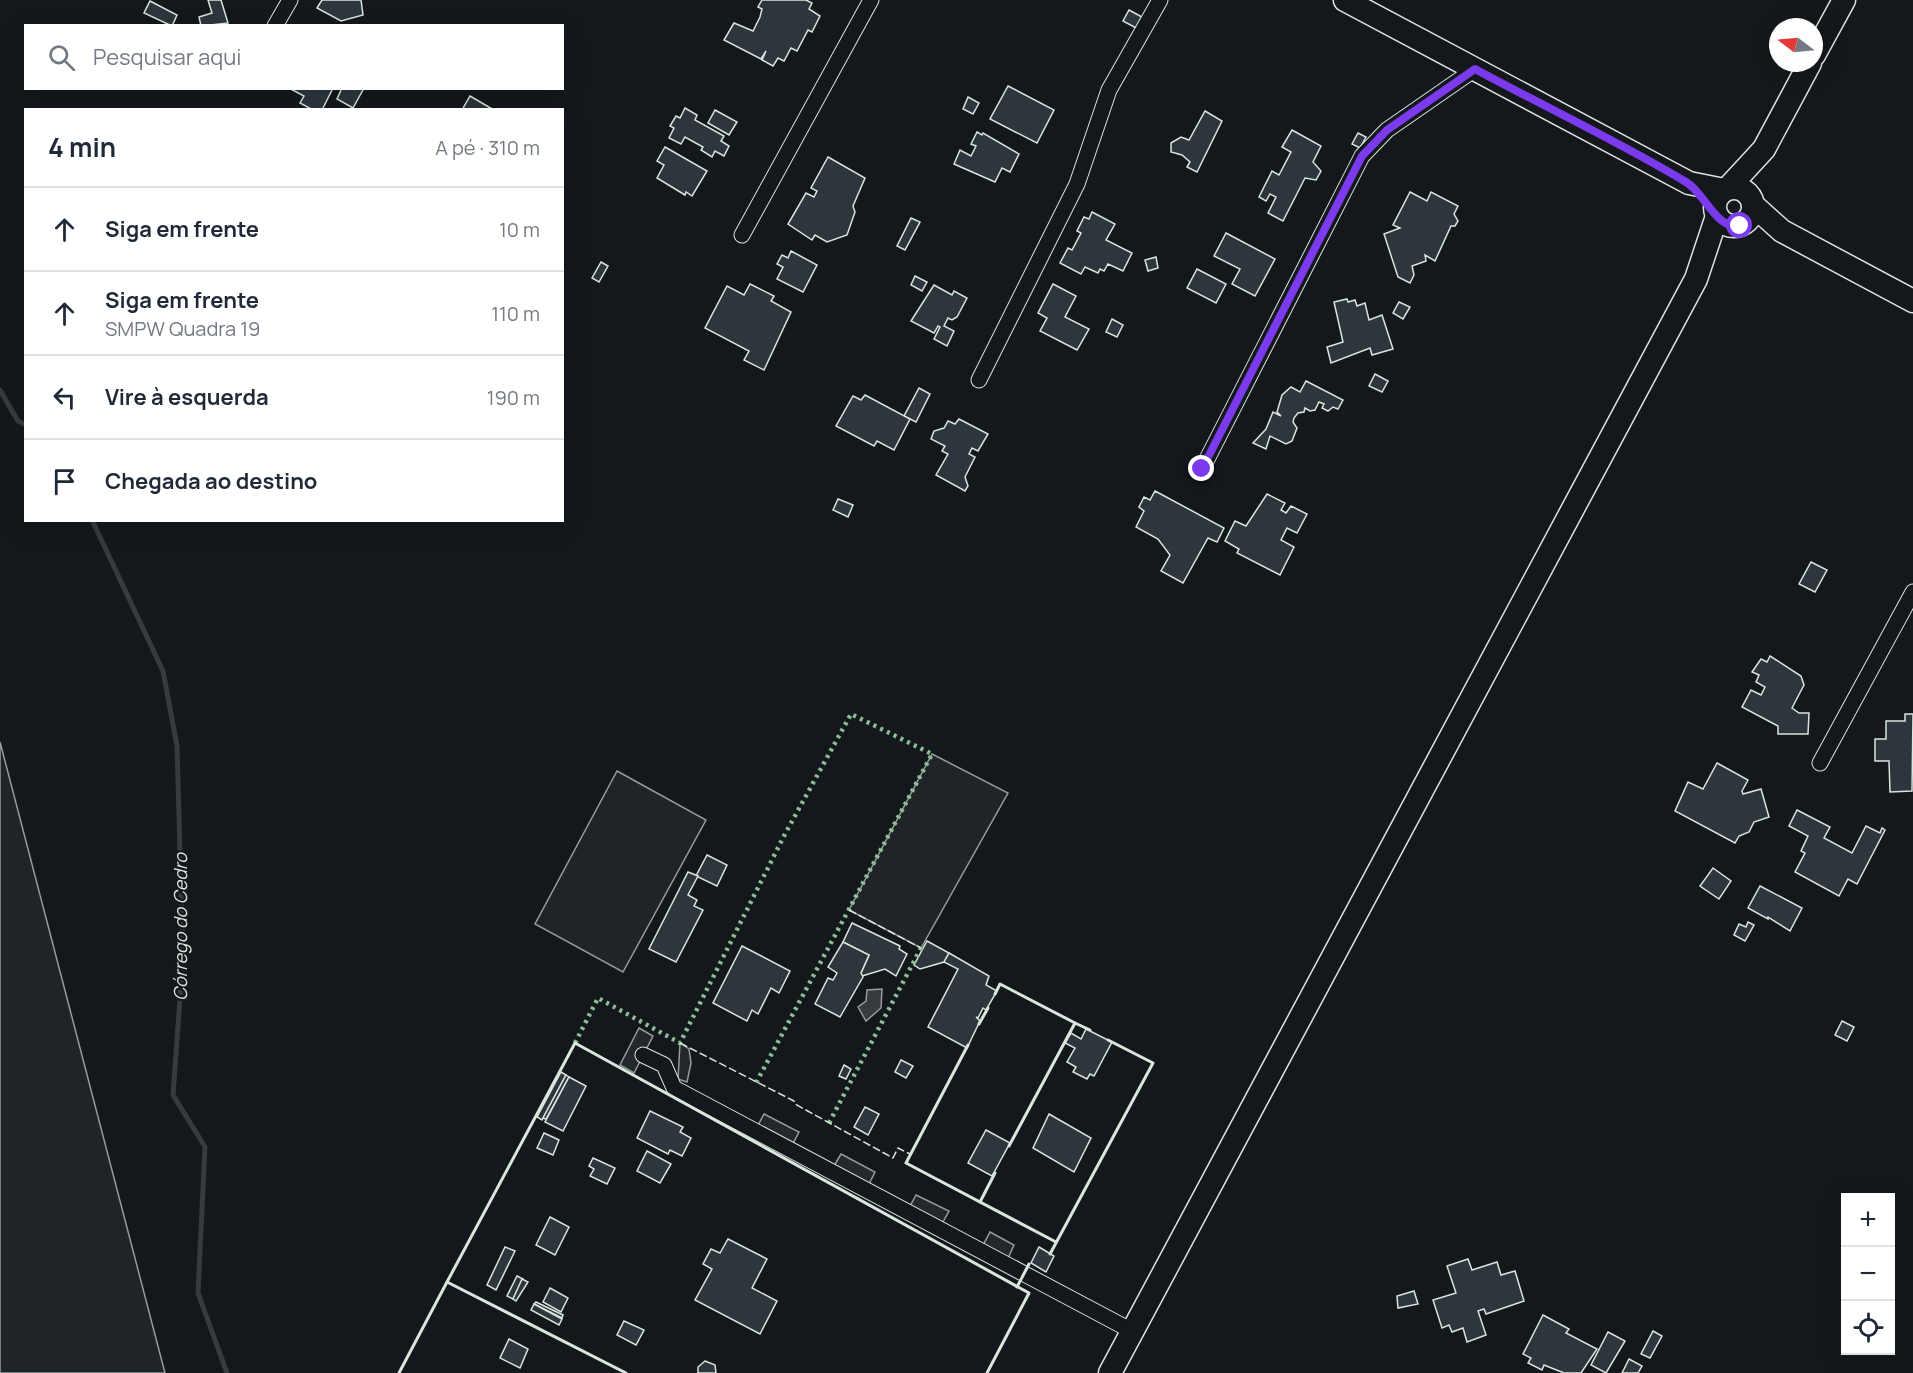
<!DOCTYPE html>
<html lang="pt">
<meta charset="utf-8">
<style>
:root{--surface:#fff;--page:#f2f2f3;--text:#1f2937;--muted:#747a83;--line:#e0e1e3}
body{margin:0;font-family:Manrope,sans-serif;background:var(--page);color:var(--text)}
.controls{position:absolute;right:18px;bottom:18px;display:grid;overflow:hidden;border-radius:0px;box-shadow:0 6px 24px #0002}
.controls button{width:54px;height:54px;display:grid;place-items:center;padding:0;border:0;border-bottom:2px solid var(--line);background:var(--surface);color:var(--text);font:30px sans-serif}
.compass{position:absolute;left:1769px;top:18px;width:54px;height:54px;border-radius:50%;background:var(--surface);box-shadow:0 6px 24px #0002;rotate:286deg}
.stop{position:absolute;width:18px;height:18px;margin:-14px;border:4px solid #7c3aed;border-radius:50%;background:#fff}
.stop.end{background:#7c3aed;border-color:#fff;box-shadow:0 2px 6px #0008}
.list{margin:0;padding:0;list-style:none}
h2{display:flex;justify-content:space-between;align-items:center;height:78px;margin:0;padding:0 24px;font-size:26px}
h2 small{font-size:20px;font-weight:400;color:var(--muted)}
.list li{display:grid;grid-template-columns:39px 1fr auto;gap:18px;align-items:center;box-sizing:border-box;height:84px;padding:0 24px;border-top:2px solid var(--line)}
.list b{display:block;font-size:22px;white-space:nowrap}
.list p{margin:0;font-size:20px;white-space:nowrap;color:var(--muted)}
.list em{font-size:20px;font-style:normal;color:var(--muted)}
.icon{flex:none;width:33px;height:33px;fill:none;stroke:currentColor;stroke-width:2;stroke-linecap:round;stroke-linejoin:round}
.map{position:relative;flex:none;width:1913px;height:1373px;overflow:hidden}
.search{position:absolute;background:var(--surface);box-shadow:0 6px 24px #0002;left:24px;top:24px;width:540px;height:66px;display:flex;align-items:center;gap:15px;box-sizing:border-box;padding:0 21px;border-radius:0px;color:var(--muted);font-size:22px}
.panel{position:absolute;background:var(--surface);box-shadow:0 6px 24px #0002;left:24px;top:108px;width:540px;height:414px;border-radius:0px}
.map>svg:first-child{display:block}
.green{fill:#202428;stroke:#939e99;stroke-width:1.5}
.parking{fill:#24282b;stroke:#939e99;stroke-width:1.5}
.water{fill:#363b3e;stroke:#939e99;stroke-width:1.5}
.lines{fill:none;stroke-linecap:round;stroke-linejoin:round}
.stream{stroke:#363b3e;stroke-width:5}
.building{fill:#2c363c;stroke:#d8e6dc;stroke-width:1.5}
.street-casing{stroke:#d8e6dc;stroke-width:17}
.secondary-casing{stroke:#d8e6dc;stroke-width:25}
.street{stroke:#14181c;stroke-width:15}
.secondary{stroke:#14181c;stroke-width:22}
.hedge{stroke:#8ac095;stroke-width:4.5;stroke-dasharray:3 4.5;stroke-linecap:butt}
.fence{stroke:#d8e6dc;stroke-width:1.5;stroke-dasharray:8 3;stroke-linecap:butt}
.wall{stroke:#d8e6dc;stroke-width:3}
.route{stroke:#7c3aed;stroke-width:8}
.labels{text-anchor:middle;dominant-baseline:central;stroke-width:4.5;stroke-linejoin:round;paint-order:stroke}
.water-label{font-size:18px;font-style:italic;fill:#d8e6dc;stroke:#14181c}
</style>
<div class="map">
<svg width="1913" height="1373" viewBox="0 0 1913 1373">
<rect width="100%" height="100%" fill="#14181c"/>
<!-- green -->
<g class="green">
<path d="M0 742 165 1373H0Z"/>
<path d="M932 754 1008 793 921 948 849 910Z"/>
<path d="M617 771 706 820 623 972 535 924Z"/>
</g>
<!-- parking -->
<g class="parking">
<path d="M639 1028 653 1036 634 1073 620 1065Z"/>
<path d="M680 1043 689 1049 691 1063 687 1082 678 1079Z"/>
<path d="M764 1114 799 1132 790 1149 755 1131Z"/>
<path d="M841 1154 875 1172 866 1190 831 1171Z"/>
<path d="M916 1195 949 1211 939 1229 907 1212Z"/>
<path d="M990 1232 1014 1245 1005 1265 980 1251Z"/>
</g>
<!-- water -->
<path class="water" d="M882 989 881 1008 866 1021 858 1007 866 1001 867 990Z"/>
<g class="lines">
<!-- stream -->
<g class="stream">
<path d="M0 390 18 421 26 425"/>
<path d="M92 520 163 671 177 746 183 957 173 1095 205 1147 198 1293 227 1373"/>
</g>
</g>
<!-- building -->
<g class="building">
<path d="M208 0H221L228 23 201 26 199 17 212 13Z"/>
<path d="M322 0H361L363 15 341 21 317 8Z"/>
<path d="M762 0H806L812 3 809 9 820 16 812 32 808 30 797 51 791 48 784 61 778 58 773 66 762 60 766 51 761 59 724 40 734 23 753 31 760 17 762 9 758 7Z"/>
<path d="M150 1 177 15 172 26 144 13Z"/>
<path d="M1129 10 1142 17 1136 28 1123 21Z"/>
<path d="M1008 86 1054 110 1037 143 990 119Z"/>
<path d="M289 88H333L322 110H313L300 103 304 96Z"/>
<path d="M342 88H364L353 108 337 99Z"/>
<path d="M470 96 494 110H462Z"/>
<path d="M968 97 979 103 973 114 963 109Z"/>
<path d="M685 108 697 115 695 120 724 136 721 141 729 146 724 156 715 151 712 157 701 150 703 147 685 137 681 144 669 138 674 128 670 126 676 116 680 118Z"/>
<path d="M715 110 737 122 729 135 708 123Z"/>
<path d="M1205 111 1222 121 1197 172 1187 167 1190 162 1182 155 1171 152V143L1181 137 1189 140Z"/>
<path d="M1292 130 1321 146 1313 162 1321 171 1316 180 1305 178 1283 221 1268 213 1276 197 1270 194 1266 201 1259 197 1272 171 1279 175 1291 152 1282 147Z"/>
<path d="M977 132 982 135 983 133 1019 154 1010 172 1002 168 995 182 954 164 960 150 971 156 976 146 971 144Z"/>
<path d="M1358 133 1366 137 1360 148 1352 144Z"/>
<path d="M665 147 707 171 692 196 686 192 685 195 657 178 664 165 657 161Z"/>
<path d="M828 157 865 178 853 206 855 212 847 235 827 242 815 235 812 240 788 224 806 193 814 197 817 191 811 188Z"/>
<path d="M1410 192 1427 201 1431 192 1458 206 1454 214 1458 221 1455 226H1451L1435 261 1425 255 1426 261 1412 266 1414 275 1410 283 1398 277 1384 234 1400 228 1393 225Z"/>
<path d="M1092 212 1115 224 1106 240 1132 253 1123 271 1108 264 1104 271 1100 269 1098 273 1085 267 1081 274 1060 263 1068 248 1072 250 1081 233 1077 231 1084 217 1089 219Z"/>
<path d="M911 218 920 222 905 250 897 246Z"/>
<path d="M1226 233 1275 259 1255 296 1232 284 1240 269 1214 256Z"/>
<path d="M791 251 817 265 803 292 777 279 783 267 777 264 782 255 788 258Z"/>
<path d="M1156 257 1158 268 1148 271 1145 260Z"/>
<path d="M601 262 608 266 599 282 592 278Z"/>
<path d="M1197 269 1226 284 1216 303 1187 288Z"/>
<path d="M915 276 927 282 922 291 911 285Z"/>
<path d="M750 284 774 296 771 301 791 312 764 370 744 360 749 351 705 328 727 286 744 295Z"/>
<path d="M1053 284 1076 296 1065 317 1089 329 1077 350 1040 331 1047 318 1038 313Z"/>
<path d="M934 285 952 295 954 291 967 298 957 317 952 320 948 318 944 326 954 331 947 346 934 339 940 327 938 326 934 333 911 321Z"/>
<path d="M1347 299 1348 302 1355 300 1357 306 1365 303 1369 320 1382 315 1393 349 1372 355 1370 348 1331 363 1327 347 1343 342 1334 302Z"/>
<path d="M1399 302 1410 307 1403 319 1393 313Z"/>
<path d="M1112 319 1123 325 1117 337 1106 332Z"/>
<path d="M1375 374 1388 381 1382 392 1369 386Z"/>
<path d="M1306 381 1343 400 1338 409 1333 407 1328 411 1322 408 1324 404 1319 402 1315 410 1310 411 1305 408 1304 412 1298 413 1294 418 1293 422 1297 428 1292 441 1286 444 1270 436 1266 449 1253 443 1266 429 1273 412 1281 416 1277 412 1282 395 1291 387 1300 392Z"/>
<path d="M919 388 930 394 916 422 904 416Z"/>
<path d="M865 395 910 419 894 450 877 441 874 446 836 426 853 396 861 400Z"/>
<path d="M959 419 988 434 978 451 972 448 969 454 975 457 965 477 968 486 965 491 936 475 948 454 942 451 945 446 931 439 934 431 944 428 948 421 955 424Z"/>
<path d="M1155 491 1224 528 1217 542 1208 538 1183 583 1161 571 1170 555 1158 539 1136 527 1144 511 1139 507 1144 497 1150 500Z"/>
<path d="M1267 494 1285 503 1281 510 1286 513 1291 506 1307 514 1297 533 1287 528 1281 540 1294 547 1280 575 1237 553 1239 549 1225 541 1235 521 1246 526Z"/>
<path d="M838 499 853 505 848 517 833 510Z"/>
<path d="M1811 562 1827 570 1815 592 1799 584Z"/>
<path d="M1770 656 1801 676 1804 685 1792 708 1799 713H1809L1808 734H1778V726L1742 707 1751 690 1761 695 1765 687 1756 682 1759 675 1752 672 1761 659 1767 662Z"/>
<path d="M1905 714H1913L1912 791 1890 792 1889 761H1875V739H1886V721H1905Z"/>
<path d="M1717 763 1748 780 1742 791 1743 794 1761 789 1769 817 1754 822 1749 832 1739 836 1735 843 1675 811 1688 782 1703 789Z"/>
<path d="M1797 810 1830 827 1824 838 1852 853 1866 826 1880 833 1882 828 1885 830 1857 884 1848 879 1839 896 1795 872 1805 853 1801 851 1808 836 1789 826Z"/>
<path d="M707 855 727 865 717 886 696 876Z"/>
<path d="M1713 868 1731 881 1719 899 1700 886Z"/>
<path d="M688 872 698 876 688 895 697 900 694 906 703 910 676 962 649 949Z"/>
<path d="M1760 886 1802 908 1790 931 1768 917V919L1748 908Z"/>
<path d="M1748 922 1754 925 1745 941 1734 935 1739 924 1746 927Z"/>
<path d="M852 923 900 946 899 949 907 954 896 976 885 969 862 976 861 973 869 955 843 942Z"/>
<path d="M927 941 949 953 944 962 920 969 914 965Z"/>
<path d="M843 942 869 955 861 973 863 977 840 1017 815 1004 828 978 833 980 837 973 828 967Z"/>
<path d="M742 946 790 971 779 993 771 988 758 1014 752 1010 747 1021 713 1003Z"/>
<path d="M949 953 989 976 986 985 997 991 986 1010 983 1008 978 1018 976 1017 980 1021 967 1048 928 1027 958 969 944 962Z"/>
<path d="M1842 1021 1854 1027 1847 1041 1835 1035Z"/>
<path d="M1086 1029 1112 1042 1094 1076 1090 1074 1087 1079 1073 1072 1076 1067 1067 1062 1075 1048 1065 1043 1071 1033 1081 1039Z"/>
<path d="M901 1060 913 1066 906 1078 895 1072Z"/>
<path d="M844 1065 851 1069 846 1079 839 1076Z"/>
<path d="M561 1072 566 1075 542 1120 537 1117Z"/>
<path d="M566 1075 569 1077 546 1119 543 1118Z"/>
<path d="M569 1077 586 1086 563 1131 545 1122Z"/>
<path d="M865 1107 879 1114 868 1135 854 1127Z"/>
<path d="M650 1111 683 1127 680 1132 691 1138 682 1156 670 1150 668 1154 637 1138Z"/>
<path d="M1049 1114 1091 1138 1074 1172 1033 1148Z"/>
<path d="M986 1130 1010 1143 992 1176 968 1163Z"/>
<path d="M544 1133 559 1140 553 1155 537 1148Z"/>
<path d="M647 1151 671 1164 660 1183 637 1171Z"/>
<path d="M593 1158 615 1168 607 1184 590 1176 594 1169 589 1166Z"/>
<path d="M550 1217 569 1227 555 1255 536 1245Z"/>
<path d="M728 1239 767 1259 752 1288 777 1301 760 1334 695 1300 712 1269 703 1264 711 1249 720 1253Z"/>
<path d="M505 1247 515 1251 496 1290 487 1285Z"/>
<path d="M1039 1247 1054 1256 1046 1272 1031 1263Z"/>
<path d="M1468 1259 1472 1270 1497 1262 1501 1275 1515 1271 1524 1301 1486 1314 1484 1309 1478 1311 1486 1335 1467 1342 1463 1328 1452 1332 1449 1325 1442 1328 1433 1300 1456 1293 1447 1266Z"/>
<path d="M517 1276 523 1279 513 1299 507 1296Z"/>
<path d="M522 1279 528 1282 516 1301 513 1299Z"/>
<path d="M550 1288 568 1298 561 1312 543 1302Z"/>
<path d="M1414 1291 1418 1304 1398 1308 1397 1296Z"/>
<path d="M536 1302 563 1315 562 1318 534 1304Z"/>
<path d="M534 1304 562 1319 559 1325 531 1310Z"/>
<path d="M1543 1315 1569 1329 1566 1333 1597 1349 1581 1373H1564L1544 1365 1542 1370 1528 1363 1531 1358 1523 1354Z"/>
<path d="M624 1321 644 1330 636 1345 617 1335Z"/>
<path d="M1653 1331 1662 1336 1650 1358 1641 1354Z"/>
<path d="M1608 1332 1625 1341 1606 1373 1591 1365Z"/>
<path d="M509 1339 528 1349 520 1368 500 1358Z"/>
<path d="M1629 1359 1642 1366 1638 1373H1622Z"/>
<path d="M705 1361 715 1365 716 1373H698V1367Z"/>
</g>
<g class="lines">
<!-- street casing -->
<g class="street-casing">
<g id="street">
<path d="M275 26 290 0"/>
<path d="M742 235 871 0"/>
<path d="M979 380 1077 184 1109 90 1160 0"/>
<path d="M1202 469 1362 156 1387 130 1475 69"/>
<path d="M1820 763 1913 592"/>
<path d="M643 1055 664 1065 674 1088 1132 1331"/>
</g>
</g>
<!-- secondary casing -->
<g class="secondary-casing">
<g id="secondary">
<path d="M1345 0 1689 183 1724 190"/>
<path d="M1814 55 1844 0"/>
<circle cx="1734" cy="207" r="19"/>
<path d="M1728 188 1764 149 1810 63"/>
<path d="M1753 205 1782 231 1913 301"/>
<path d="M1110 1373 1696 279 1717 216"/>
</g>
</g>
<!-- street -->
<use href="#street" class="street"/>
<!-- secondary -->
<use href="#secondary" class="secondary"/>
<!-- hedge -->
<g class="hedge">
<path d="M575 1043 598 998 680 1043 785 834 851 714 932 754 756 1083"/>
<path d="M829 1123 921 948"/>
</g>
<!-- fence -->
<g class="fence">
<path d="M849 910 921 948"/>
<path d="M680 1043 794 1101 795 1104 893 1158 898 1148 910 1154"/>
</g>
<!-- wall -->
<g class="wall">
<path d="M995 994 1000 984 1075 1023"/>
<path d="M979 1024 988 1008"/>
<path d="M968 1045 906 1163 1056 1242"/>
<path d="M1009 1146 1075 1023 1090 1030"/>
<path d="M980 1202 995 1173"/>
<path d="M1050 1254 1153 1063 1108 1040"/>
<path d="M1017 1287 1029 1264"/>
<path d="M399 1373 447 1282"/>
<path d="M626 1373 447 1282 575 1043 1029 1293 987 1373"/>
</g>
</g>
<g class="lines">
<!-- route -->
<path class="route" d="M1202 469 1362 156 1387 130 1475 69C1545 107 1618 141 1686 182 1705 193 1715 229 1740 226"/>
</g>
<g class="labels">
<!-- water labels -->
<g class="water-label">
<text transform="translate(180 927) rotate(-90)">Córrego do Cedro</text>
</g>
</g>
</svg>
<div class="controls">
<button>+</button>
<button>−</button>
<button><svg class="icon" aria-label="locate" viewBox="0 0 24 24"><circle cx="12" cy="12" r="6"/><path d="M12 2v4M12 18v4M2 12h4M18 12h4"/></svg></button>
</div>
<svg class="compass" viewBox="-18 -18 36 36"><path d="M0-13l5 13h-10z" fill="#e53935"/><path d="M0 13l5-13h-10z" fill="#747a83"/></svg>
<div class="stop" style="left:1740px;top:226px"></div>
<div class="stop end" style="left:1202px;top:469px"></div>
<div class="search"><svg class="icon" aria-label="search" viewBox="0 0 24 24"><circle cx="10" cy="10" r="6"/><path d="M15 15l6 6"/></svg>Pesquisar aqui</div>
<section class="panel">
<h2>4 min<small>A pé · 310 m</small></h2>
<ul class="list">
<li><svg class="icon" aria-label="ahead" viewBox="0 0 24 24"><path d="M12 20V5M6 11l6-6 6 6"/></svg><div><b>Siga em frente</b></div><em>10 m</em></li>
<li><svg class="icon" aria-label="ahead" viewBox="0 0 24 24"><path d="M12 20V5M6 11l6-6 6 6"/></svg><div><b>Siga em frente</b><p>SMPW Quadra 19</p></div><em>110 m</em></li>
<li><svg class="icon" aria-label="left" viewBox="0 0 24 24"><path d="M17 20v-9H6M10 6l-5 5 5 5"/></svg><div><b>Vire à esquerda</b></div><em>190 m</em></li>
<li><svg class="icon" aria-label="arrive" viewBox="0 0 24 24"><path d="M6 21V4h12l-3 4 3 4H6"/></svg><div><b>Chegada ao destino</b></div></li>
</ul>
</section>
</div>
